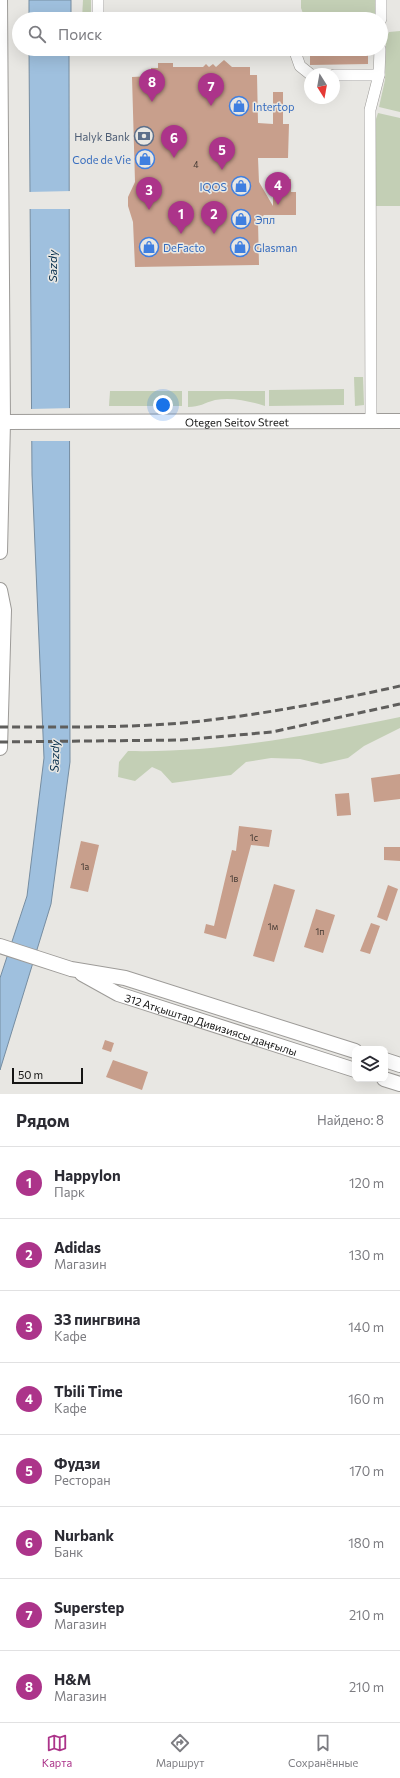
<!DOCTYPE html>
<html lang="ru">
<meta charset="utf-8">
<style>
:root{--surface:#fff;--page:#f7f7f7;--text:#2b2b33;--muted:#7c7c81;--line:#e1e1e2;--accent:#ac348a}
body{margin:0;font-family:Commissioner,sans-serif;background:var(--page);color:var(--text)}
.controls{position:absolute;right:12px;bottom:12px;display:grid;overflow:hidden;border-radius:8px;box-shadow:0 4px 16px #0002}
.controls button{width:36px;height:36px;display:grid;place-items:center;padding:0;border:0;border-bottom:1px solid var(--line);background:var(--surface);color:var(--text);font:20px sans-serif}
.compass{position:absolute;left:304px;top:68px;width:36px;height:36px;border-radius:50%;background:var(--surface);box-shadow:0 4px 16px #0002;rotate:169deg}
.scale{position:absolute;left:12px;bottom:10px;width:71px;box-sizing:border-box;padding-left:4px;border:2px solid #151514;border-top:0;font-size:11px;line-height:14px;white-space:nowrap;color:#151514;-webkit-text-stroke:3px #e8e7e3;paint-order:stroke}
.you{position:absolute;left:163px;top:405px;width:14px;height:14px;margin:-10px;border:3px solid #fff;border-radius:50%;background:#1a73e8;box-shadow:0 0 0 6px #1a73e833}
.badge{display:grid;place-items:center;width:26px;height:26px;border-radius:50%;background:var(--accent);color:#fff;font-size:13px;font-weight:700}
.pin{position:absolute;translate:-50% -33px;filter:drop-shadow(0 1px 2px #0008)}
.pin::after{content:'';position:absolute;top:21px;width:14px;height:12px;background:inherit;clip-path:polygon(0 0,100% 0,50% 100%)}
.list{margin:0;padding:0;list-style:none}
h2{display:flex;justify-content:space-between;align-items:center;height:52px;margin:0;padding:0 16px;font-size:17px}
h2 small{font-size:13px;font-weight:400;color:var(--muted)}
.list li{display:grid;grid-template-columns:26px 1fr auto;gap:12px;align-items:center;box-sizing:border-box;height:72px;padding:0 16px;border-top:1px solid var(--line)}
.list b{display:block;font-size:15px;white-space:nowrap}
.list p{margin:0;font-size:13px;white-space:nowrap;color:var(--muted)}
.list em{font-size:13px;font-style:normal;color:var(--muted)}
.icon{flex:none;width:22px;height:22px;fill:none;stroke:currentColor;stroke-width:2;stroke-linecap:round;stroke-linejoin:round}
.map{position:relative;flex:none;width:400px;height:1094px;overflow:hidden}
.search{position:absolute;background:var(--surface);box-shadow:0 4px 16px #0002;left:12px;right:12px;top:12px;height:44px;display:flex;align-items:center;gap:10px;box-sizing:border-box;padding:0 14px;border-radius:22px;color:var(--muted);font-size:15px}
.sheet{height:628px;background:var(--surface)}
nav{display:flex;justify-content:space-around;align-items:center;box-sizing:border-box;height:56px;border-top:1px solid var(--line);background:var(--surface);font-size:11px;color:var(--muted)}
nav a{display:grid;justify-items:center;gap:2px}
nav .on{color:var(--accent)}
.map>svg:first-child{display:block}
.green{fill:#c3cfb5}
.water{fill:#9fc0de;stroke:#768da1}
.pier{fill:#e8e7e3}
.building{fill:#c89f8c}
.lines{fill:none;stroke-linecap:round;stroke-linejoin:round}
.minor-casing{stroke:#9d9b98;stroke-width:12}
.major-casing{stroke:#9d9b98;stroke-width:16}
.minor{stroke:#fff;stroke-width:11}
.major{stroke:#fff;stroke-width:14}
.rail{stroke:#5f5e5c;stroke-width:3;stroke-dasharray:8 4;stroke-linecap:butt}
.labels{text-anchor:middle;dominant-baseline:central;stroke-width:3;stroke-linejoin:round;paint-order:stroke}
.number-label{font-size:9px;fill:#423832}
.shop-label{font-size:11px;fill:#366cbe;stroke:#e8e7e3;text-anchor:start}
.service-label{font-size:11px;fill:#4e5e75;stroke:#e8e7e3;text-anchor:end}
.street-label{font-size:11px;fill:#151514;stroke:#e8e7e3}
.water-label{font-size:12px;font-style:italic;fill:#072f4d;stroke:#e8e7e3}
</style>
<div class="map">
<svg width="400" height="1094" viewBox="0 0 400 1094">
<rect width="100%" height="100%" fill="#e8e7e3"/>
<!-- green -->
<g class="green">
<path d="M83 0H91V19H82Z"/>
<path d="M301 0H377L376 19H305L301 8Z"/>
<path d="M400 31V112L379 107 385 80 386 39 389 32Z"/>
<path d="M378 113 400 118V206H375V122Z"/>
<path d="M354 377H363L364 405 355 406Z"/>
<path d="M344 389V405L269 406V390Z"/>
<path d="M110 391H182V406H109Z"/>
<path d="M188 391H265V406C249 401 232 397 215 400 204 403 200 407 188 407Z"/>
<path d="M400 717V728L364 746 348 758 321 764 300 759 271 758 246 762 231 775 172 783 161 771 152 767 135 781 118 777 119 762 128 751C220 753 310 735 400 717Z"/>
</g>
<!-- water -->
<g class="water">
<rect x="29" y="0" width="42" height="19"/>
<path d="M29 49H69L70 762 51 904 0 1070V978L27 896 44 758 32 475Z"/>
</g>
<!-- pier -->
<g class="pier">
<path d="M72 191V209H28V192Z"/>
<path d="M73 408V441H30V409Z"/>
</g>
<!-- building -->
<g class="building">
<path d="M310 49H368V64L310 65Z"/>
<path d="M224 60 232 67H250V75H257L258 123 273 124V92H283V124H289L288 158H258L259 182 273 206V179H291V192H296V215H264L258 221 259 265 135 267 133 222 128 206V197L135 182 132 77 151 76V68H158V63H173V67H203L206 64 209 67 213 64 216 67Z"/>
<path d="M400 774V799L374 802 371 778Z"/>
<path d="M349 793 351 815 337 816 335 794Z"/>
<path d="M239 826 272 830 269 847 251 845 226 939 204 933 206 924 214 926 232 850 236 851Z"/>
<path d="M81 841 99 845 88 892 70 888Z"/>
<path d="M384 847H400V861L384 860Z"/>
<path d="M274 884 295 890 274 962 253 956Z"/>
<path d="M388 885 398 889 387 921 377 917Z"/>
<path d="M316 909 335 915 323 953 304 947Z"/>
<path d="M371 923 380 926 370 954 360 951Z"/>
<path d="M105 1040 114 1043 111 1052 102 1049Z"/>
<path d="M113 1060 148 1072 142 1090 106 1077Z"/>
</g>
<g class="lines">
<!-- minor casing -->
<g class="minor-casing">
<g id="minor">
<path d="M98 0V19"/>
<path d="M381 19V0"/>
<path d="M294 49 300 66 310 74"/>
<path d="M334 75H379"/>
<path d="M371 421 370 110 379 75 380 49"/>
</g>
</g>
<!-- major casing -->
<g class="major-casing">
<g id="major">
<path id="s1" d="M3 422 400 421"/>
<path d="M0 552 3 422 0 0"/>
<path d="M0 590 4 610 0 748"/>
<path d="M0 946 71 969 125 978 355 1051"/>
<path id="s2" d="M82 974 118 994 355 1070"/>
<path d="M385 1060 400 1065"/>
<path d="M384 1079 400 1084"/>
</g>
</g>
<!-- minor -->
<use href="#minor" class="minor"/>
<!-- major -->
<use href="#major" class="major"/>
<!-- rail -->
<g class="rail">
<path d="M0 727C61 727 121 728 182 723 256 716 328 702 400 686"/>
<path d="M0 742 181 740 272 732 400 704"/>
</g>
</g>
<!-- icons -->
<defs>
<g id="shop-ring" transform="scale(1)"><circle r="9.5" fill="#e8e7e3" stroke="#3f7fe0" stroke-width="1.5"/><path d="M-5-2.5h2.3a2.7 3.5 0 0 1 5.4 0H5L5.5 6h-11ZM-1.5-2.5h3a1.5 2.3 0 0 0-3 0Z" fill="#3f7fe0"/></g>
<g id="bank-ring" transform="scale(1)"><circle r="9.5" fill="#e8e7e3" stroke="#5c6f8a" stroke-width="1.5"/><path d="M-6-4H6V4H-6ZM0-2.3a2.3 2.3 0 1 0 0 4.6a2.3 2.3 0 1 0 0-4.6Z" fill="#5c6f8a"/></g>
</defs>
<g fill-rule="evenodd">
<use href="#shop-ring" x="239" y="106"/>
<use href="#bank-ring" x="144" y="136"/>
<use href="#shop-ring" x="145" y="159"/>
<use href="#shop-ring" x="241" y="186"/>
<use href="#shop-ring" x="241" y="219"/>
<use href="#shop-ring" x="149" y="247"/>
<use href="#shop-ring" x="240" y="247"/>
</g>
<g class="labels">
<!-- number labels -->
<g class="number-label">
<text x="196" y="164">4</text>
<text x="254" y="837">1с</text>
<text x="85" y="866">1а</text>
<text x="234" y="878">1в</text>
<text x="273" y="926">1м</text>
<text x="320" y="931">1п</text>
</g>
<!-- shop labels -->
<g class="shop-label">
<text x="253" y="106">Intertop</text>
<text x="131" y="159" text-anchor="end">Code de Vie</text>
<text x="227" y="186" text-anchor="end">IQOS</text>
<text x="255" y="219">Эпл</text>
<text x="163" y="247">DeFacto</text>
<text x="254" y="247">Glasman</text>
</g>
<!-- service labels -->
<g class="service-label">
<text x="130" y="136">Halyk Bank</text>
</g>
<!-- street labels -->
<g class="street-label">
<text stroke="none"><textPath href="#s1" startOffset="234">Otegen Seitov Street</textPath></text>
<text stroke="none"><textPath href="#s2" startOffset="139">312 Атқыштар Дивизиясы даңғылы</textPath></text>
</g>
<!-- water labels -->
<g class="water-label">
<text transform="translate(52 266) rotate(-90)">Sazdy</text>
<text transform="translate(54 756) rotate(-88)">Sazdy</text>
</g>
</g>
</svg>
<div class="controls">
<button><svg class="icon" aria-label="layers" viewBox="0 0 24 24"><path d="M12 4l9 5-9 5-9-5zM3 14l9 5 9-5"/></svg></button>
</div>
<svg class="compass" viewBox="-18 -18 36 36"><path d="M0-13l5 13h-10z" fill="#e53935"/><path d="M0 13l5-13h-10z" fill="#7c7c81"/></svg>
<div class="scale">50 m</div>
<div class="you"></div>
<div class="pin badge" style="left:181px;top:234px">1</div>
<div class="pin badge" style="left:214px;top:234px">2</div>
<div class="pin badge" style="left:149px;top:210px">3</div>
<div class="pin badge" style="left:278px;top:205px">4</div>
<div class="pin badge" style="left:222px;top:170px">5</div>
<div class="pin badge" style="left:174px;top:158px">6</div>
<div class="pin badge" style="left:211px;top:106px">7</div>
<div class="pin badge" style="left:152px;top:102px">8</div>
<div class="search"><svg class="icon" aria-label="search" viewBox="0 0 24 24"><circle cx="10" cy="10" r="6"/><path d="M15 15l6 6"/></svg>Поиск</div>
</div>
<section class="sheet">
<h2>Рядом<small>Найдено: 8</small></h2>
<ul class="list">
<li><span class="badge">1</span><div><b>Happylon</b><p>Парк</p></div><em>120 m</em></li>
<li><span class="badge">2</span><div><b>Adidas</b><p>Магазин</p></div><em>130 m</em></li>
<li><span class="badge">3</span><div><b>33 пингвина</b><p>Кафе</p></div><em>140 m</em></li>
<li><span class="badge">4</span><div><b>Tbili Time</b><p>Кафе</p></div><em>160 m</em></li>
<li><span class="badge">5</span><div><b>Фудзи</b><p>Ресторан</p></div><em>170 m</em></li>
<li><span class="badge">6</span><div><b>Nurbank</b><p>Банк</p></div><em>180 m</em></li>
<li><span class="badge">7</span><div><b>Superstep</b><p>Магазин</p></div><em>210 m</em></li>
<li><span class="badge">8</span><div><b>H&amp;M</b><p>Магазин</p></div><em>210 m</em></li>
</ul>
</section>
<nav>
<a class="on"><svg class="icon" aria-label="map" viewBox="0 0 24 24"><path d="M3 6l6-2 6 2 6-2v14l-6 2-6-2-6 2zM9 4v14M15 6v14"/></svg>Карта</a>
<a><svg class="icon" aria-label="directions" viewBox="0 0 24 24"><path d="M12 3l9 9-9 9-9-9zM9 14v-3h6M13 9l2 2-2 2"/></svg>Маршрут</a>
<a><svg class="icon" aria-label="saved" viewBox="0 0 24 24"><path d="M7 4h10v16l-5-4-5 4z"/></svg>Сохранённые</a>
</nav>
